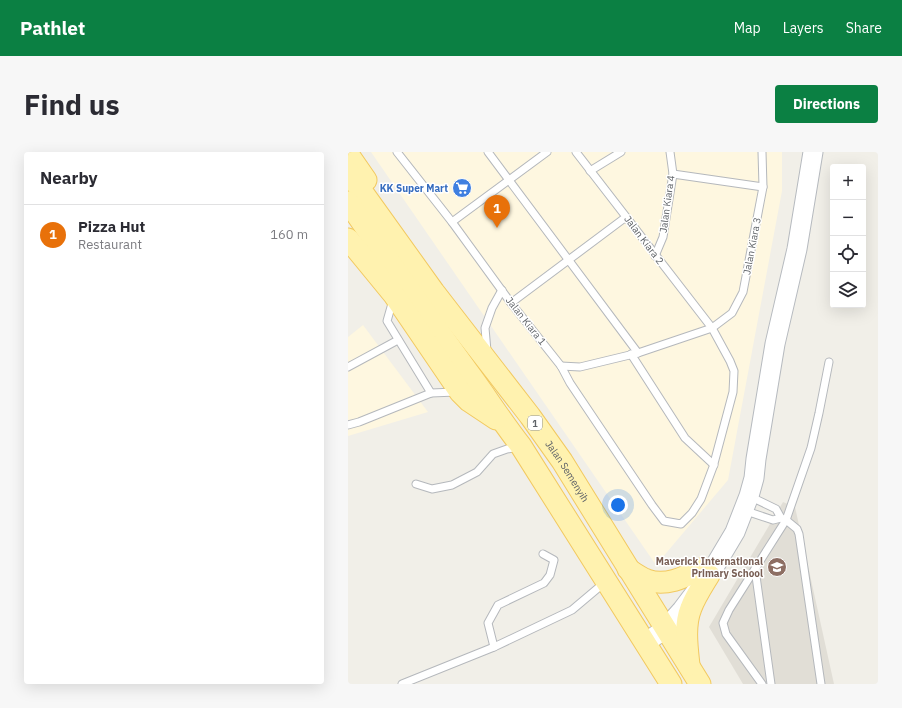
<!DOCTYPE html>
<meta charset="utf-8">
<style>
:root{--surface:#fff;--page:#f7f7f7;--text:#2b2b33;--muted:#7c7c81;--line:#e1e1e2;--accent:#0b8043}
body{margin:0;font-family:"IBM Plex Sans",sans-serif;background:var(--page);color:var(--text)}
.controls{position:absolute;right:12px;top:12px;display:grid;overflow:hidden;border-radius:4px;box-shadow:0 4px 16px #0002}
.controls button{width:36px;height:36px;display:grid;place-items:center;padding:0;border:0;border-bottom:1px solid var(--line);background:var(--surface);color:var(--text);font:20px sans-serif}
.you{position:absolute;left:270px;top:353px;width:14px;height:14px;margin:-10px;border:3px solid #fff;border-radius:50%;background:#1a73e8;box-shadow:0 0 0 6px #1a73e833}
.badge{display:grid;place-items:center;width:26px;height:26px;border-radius:50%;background:var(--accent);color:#fff;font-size:13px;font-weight:700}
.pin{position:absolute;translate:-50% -33px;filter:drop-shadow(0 1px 2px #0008)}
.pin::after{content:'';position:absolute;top:21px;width:14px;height:12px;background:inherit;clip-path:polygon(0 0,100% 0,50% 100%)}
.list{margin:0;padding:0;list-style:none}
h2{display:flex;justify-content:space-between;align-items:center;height:52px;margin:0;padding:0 16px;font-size:17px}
h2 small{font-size:13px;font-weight:400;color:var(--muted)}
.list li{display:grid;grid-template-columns:26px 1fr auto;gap:12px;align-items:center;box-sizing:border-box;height:60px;padding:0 16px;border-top:1px solid var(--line)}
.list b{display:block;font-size:15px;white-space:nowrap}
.list p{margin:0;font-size:13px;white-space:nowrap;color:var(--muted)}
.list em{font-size:13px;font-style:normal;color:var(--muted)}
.icon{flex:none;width:22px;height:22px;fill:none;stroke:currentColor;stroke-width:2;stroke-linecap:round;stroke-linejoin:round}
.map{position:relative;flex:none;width:530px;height:532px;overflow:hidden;border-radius:4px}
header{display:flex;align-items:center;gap:24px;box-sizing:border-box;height:56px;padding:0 20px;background:var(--accent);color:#fff}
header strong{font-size:19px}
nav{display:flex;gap:22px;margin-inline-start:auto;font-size:14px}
.intro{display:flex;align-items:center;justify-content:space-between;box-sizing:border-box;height:96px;padding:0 24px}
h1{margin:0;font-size:28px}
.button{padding:10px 18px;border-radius:4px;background:var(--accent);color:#fff;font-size:14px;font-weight:700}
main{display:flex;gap:24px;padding:0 24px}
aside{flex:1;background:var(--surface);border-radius:4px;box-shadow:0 4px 16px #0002}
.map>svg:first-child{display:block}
.commercial{fill:#fef7e0}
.education{fill:#e1ded6}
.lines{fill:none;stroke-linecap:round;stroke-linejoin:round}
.lane-casing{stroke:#b5b8bc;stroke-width:9}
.secondary-casing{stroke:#b6babf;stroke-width:21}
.primary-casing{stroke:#f2c960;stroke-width:23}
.lane{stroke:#fff;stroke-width:7}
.secondary{stroke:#fff;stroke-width:19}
.primary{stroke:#fff2af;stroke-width:21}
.labels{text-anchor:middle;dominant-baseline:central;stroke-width:3;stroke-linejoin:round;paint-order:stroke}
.shield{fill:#fff;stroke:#8f9295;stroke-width:1}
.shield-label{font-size:9px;font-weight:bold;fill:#5f6368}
.shop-label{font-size:10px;font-weight:bold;fill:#366cbe;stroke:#fff;text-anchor:end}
.street-label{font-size:10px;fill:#5f6368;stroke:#fff}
.education-label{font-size:10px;font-weight:bold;fill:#785e54;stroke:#fff;text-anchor:end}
</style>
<header>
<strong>Pathlet</strong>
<nav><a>Map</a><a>Layers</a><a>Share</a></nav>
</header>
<div class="intro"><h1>Find us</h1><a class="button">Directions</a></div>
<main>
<aside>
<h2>Nearby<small></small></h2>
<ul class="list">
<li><span class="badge" style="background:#e8710a">1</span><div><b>Pizza Hut</b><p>Restaurant</p></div><em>160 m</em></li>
</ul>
</aside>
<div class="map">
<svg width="530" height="532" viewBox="0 0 530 532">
<rect width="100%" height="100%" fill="#f1efe8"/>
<!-- commercial -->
<g class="commercial">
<path d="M23 0H434V39L380 328 308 413Z"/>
<path d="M15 173 80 260 0 284V185Z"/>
</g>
<!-- education -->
<path class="education" d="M435 350 447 355 486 532H395L361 475Z"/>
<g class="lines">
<!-- lane casing -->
<g class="lane-casing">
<g id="lane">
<path d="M49 0 104 70 163 151 213 214 222 231 304 353 316 369 333 372 344 361 353 347 365 315 385 240 386 219 382 209 364 176 228 0"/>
<path d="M140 0 290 201"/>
<path d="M242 19 273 0"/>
<path d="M325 22 415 35"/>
<path d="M104 70 199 0"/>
<path d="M307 104 315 85 325 22 322 0"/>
<path d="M45 148 39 169 83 241 108 240"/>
<path d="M163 151 278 65"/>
<path d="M139 199 137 176 144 156 154 138"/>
<path d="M283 202 337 286 366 313"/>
<path d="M213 214 232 215 290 201 364 176 384 161 395 140 415 35 414 0"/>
<path d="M0 215 50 188"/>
<path d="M0 273 11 270 83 241"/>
<path d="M68 332 84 337 104 333 129 320 145 302 159 297 170 295"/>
<path d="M401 344 428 357 433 366 438 368 449 377 451 382 473 532"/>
<path d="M395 358 425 368 433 366"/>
<path d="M407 417 423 532"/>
<path d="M146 495 140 471 150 453 196 431 202 423 206 408 195 402"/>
<path d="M54 532 146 495 224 458 256 431"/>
<path d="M414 532 378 482 375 471 381 458 438 368 463 296 471 261 481 210"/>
</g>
</g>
<!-- secondary casing -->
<g class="secondary-casing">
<path id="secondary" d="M297 491 317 477 334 458 365 417 387 380 401 344 406 326 408 307 427 192 449 97 465 0"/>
</g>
<!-- primary casing -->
<g class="primary-casing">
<g id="primary">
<path d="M0 2 18 28"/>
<path id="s1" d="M0 20 86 140 182 264 214 309 352 532"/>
<path d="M0 50C39 107 79 163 120 220 138 244 154 270 173 294L323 532"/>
<path d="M0 87 46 143 112 240 121 249 148 267"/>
<path d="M280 417C286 421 293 426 299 428 318 435 337 425 353 417"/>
<path d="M341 513C339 495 336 473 343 456 347 445 355 433 361 423"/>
</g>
</g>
<!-- lane -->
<use href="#lane" class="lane"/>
<!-- secondary -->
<use href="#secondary" class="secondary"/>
<!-- primary -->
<use href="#primary" class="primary"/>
</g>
<!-- icons -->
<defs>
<g id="supermarket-disc" transform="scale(1)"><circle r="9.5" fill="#3f7fe0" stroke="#fff"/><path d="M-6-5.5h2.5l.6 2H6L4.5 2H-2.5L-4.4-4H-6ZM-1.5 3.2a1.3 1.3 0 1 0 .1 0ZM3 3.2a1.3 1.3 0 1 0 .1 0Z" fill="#fff"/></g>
<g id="school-disc" transform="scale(1)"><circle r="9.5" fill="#8d6e63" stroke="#fff"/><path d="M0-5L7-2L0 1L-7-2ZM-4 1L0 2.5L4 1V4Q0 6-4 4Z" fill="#fff"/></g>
</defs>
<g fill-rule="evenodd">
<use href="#supermarket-disc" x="114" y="36"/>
<use href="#school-disc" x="429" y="415"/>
</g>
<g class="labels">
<!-- shield labels -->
<rect class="shield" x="180" y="264" width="14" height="14" rx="3"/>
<g class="shield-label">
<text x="187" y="271">1</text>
</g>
<!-- shop labels -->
<g class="shop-label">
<text x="100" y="36">KK Super Mart</text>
</g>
<!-- street labels -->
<g class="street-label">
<text transform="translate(319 52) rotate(-82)">Jalan Kiara 4</text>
<text transform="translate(296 88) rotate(53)">Jalan Kiara 2</text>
<text transform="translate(404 94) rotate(-79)">Jalan Kiara 3</text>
<text transform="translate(178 169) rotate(52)">Jalan Kiara 1</text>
<text stroke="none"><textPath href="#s1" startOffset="371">Jalan Semenyih</textPath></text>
</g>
<!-- education labels -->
<g class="education-label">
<text x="415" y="409">Maverick International<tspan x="415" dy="12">Primary School</tspan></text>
</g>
</g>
</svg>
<div class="controls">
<button>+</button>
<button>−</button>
<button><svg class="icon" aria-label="locate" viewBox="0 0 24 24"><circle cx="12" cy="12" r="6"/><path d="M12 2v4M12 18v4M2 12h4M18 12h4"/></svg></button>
<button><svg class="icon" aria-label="layers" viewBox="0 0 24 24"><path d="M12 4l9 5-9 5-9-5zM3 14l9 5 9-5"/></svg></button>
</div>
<div class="you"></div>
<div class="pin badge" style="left:149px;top:76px;background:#e8710a">1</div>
</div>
</main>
